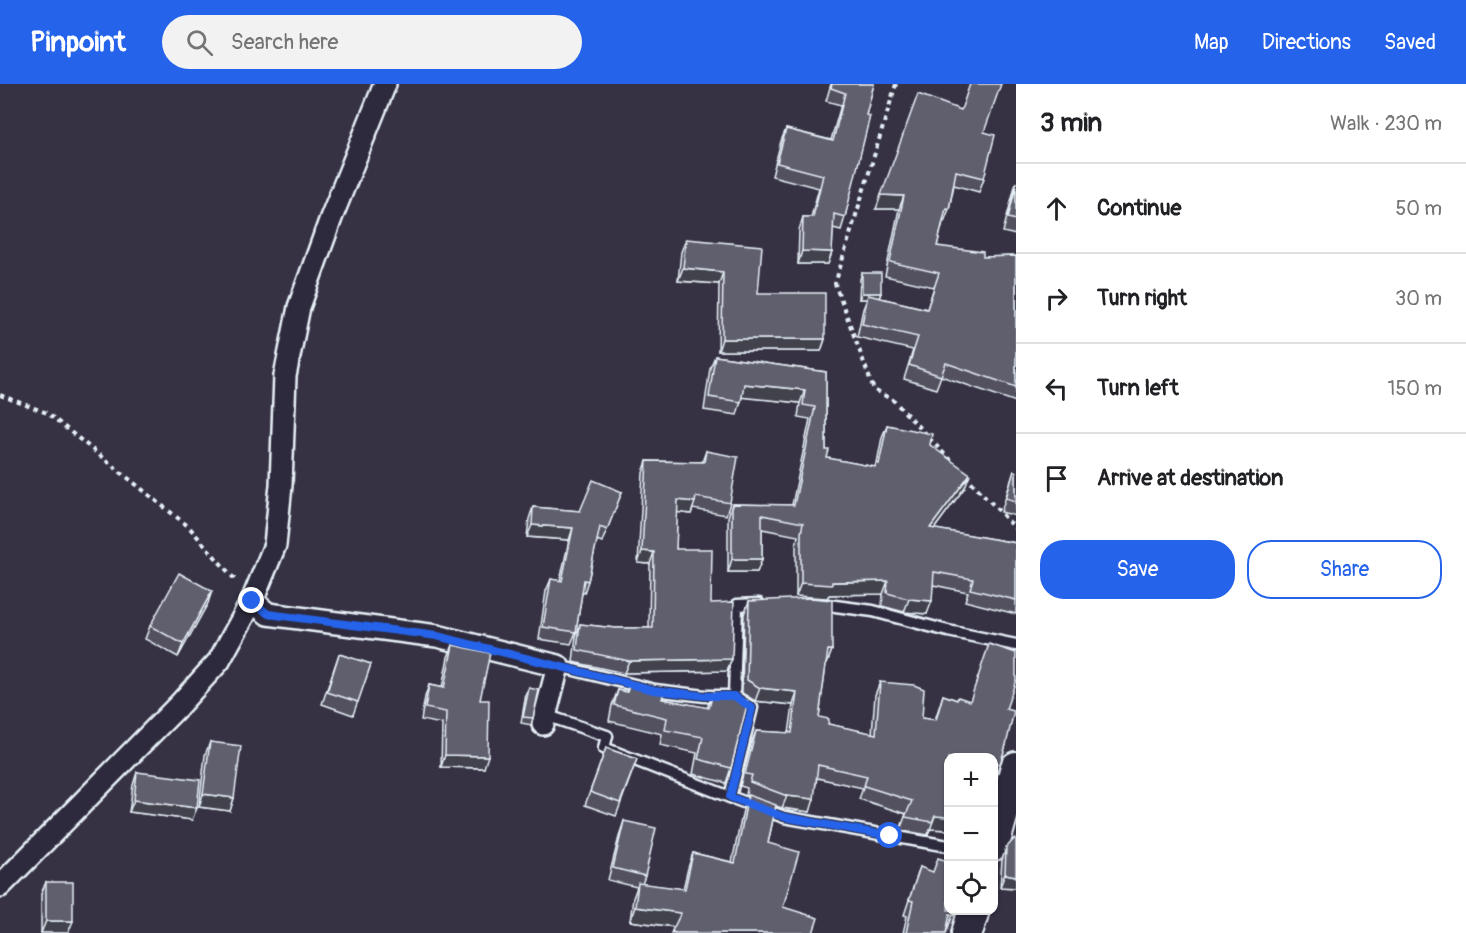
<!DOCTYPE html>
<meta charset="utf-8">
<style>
:root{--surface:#fff;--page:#f2f2f2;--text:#202124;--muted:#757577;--line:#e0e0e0;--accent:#2563eb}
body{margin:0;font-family:Pangolin,sans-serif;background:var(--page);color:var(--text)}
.controls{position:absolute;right:18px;bottom:18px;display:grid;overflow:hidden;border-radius:12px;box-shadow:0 2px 4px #0004}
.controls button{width:54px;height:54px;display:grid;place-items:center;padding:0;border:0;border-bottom:2px solid var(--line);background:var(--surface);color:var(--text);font:30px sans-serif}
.stop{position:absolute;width:18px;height:18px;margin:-14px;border:4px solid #2563eb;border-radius:50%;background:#fff}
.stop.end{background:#2563eb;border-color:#fff;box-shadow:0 2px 6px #0008}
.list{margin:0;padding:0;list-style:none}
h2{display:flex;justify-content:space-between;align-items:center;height:78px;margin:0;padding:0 24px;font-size:26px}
h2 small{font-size:20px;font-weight:400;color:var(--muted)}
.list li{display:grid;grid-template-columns:39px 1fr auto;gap:18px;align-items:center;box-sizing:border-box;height:90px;padding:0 24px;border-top:2px solid var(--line)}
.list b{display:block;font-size:22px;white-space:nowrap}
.list em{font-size:20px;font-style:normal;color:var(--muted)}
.actions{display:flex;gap:12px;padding:18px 24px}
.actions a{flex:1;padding:14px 0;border:2px solid var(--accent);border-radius:24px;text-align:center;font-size:21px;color:var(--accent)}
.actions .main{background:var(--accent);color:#fff}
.icon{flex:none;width:33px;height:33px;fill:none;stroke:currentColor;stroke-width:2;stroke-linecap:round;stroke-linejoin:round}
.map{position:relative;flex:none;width:1016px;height:849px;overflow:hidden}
header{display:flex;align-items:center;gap:36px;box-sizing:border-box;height:84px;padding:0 30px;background:var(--accent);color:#fff}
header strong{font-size:28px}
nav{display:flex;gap:33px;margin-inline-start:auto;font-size:21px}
.search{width:420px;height:54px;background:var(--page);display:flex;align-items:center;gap:15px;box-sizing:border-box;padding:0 21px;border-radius:33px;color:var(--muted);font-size:22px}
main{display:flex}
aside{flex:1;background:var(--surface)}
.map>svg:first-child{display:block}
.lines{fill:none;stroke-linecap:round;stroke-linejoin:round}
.lane-casing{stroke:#e8f1f8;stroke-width:15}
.street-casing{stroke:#e8f1f8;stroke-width:26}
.secondary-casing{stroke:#e8f1f8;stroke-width:34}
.path{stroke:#e8f1f8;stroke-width:4;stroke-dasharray:4.5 4.5;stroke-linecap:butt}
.lane{stroke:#2f2a3d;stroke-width:10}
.street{stroke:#2f2a3d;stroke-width:21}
.secondary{stroke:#2f2a3d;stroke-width:30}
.wall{fill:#53515f;stroke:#e8f1f8;stroke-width:1.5}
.shaded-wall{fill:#43424d;stroke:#e8f1f8;stroke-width:1.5}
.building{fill:#605e6e;stroke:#e8f1f8;stroke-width:1.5}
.route{stroke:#2563eb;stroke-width:8}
</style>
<header>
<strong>Pinpoint</strong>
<div class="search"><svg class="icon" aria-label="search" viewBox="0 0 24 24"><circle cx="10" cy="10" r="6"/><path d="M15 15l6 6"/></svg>Search here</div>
<nav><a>Map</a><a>Directions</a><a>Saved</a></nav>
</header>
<main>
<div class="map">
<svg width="1016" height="849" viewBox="0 0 1016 849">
<rect width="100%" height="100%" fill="#363244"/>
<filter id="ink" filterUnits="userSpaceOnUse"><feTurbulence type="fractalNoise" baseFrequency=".0167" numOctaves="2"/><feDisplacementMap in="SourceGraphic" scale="12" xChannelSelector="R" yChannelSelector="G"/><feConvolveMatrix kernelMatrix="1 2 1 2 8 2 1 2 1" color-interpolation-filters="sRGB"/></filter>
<g filter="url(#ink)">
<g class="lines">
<!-- lane casing -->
<g class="lane-casing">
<g id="lane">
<path d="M820 520 873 527 948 547 1016 561"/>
<path d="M558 582 655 606 705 612H734L752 624 730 713 784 733 948 762"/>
<path d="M734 612 737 521 759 520"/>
<path d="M554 634 607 652 604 664 730 713"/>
</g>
</g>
<!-- street casing -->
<g class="street-casing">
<g id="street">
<path d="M252 517 268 530 437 552 558 582 543 640"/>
<path d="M0 802 178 622 219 577 252 517 275 461 281 401 285 292 299 223 331 134 385 0"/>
</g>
</g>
<!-- secondary casing -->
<g class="secondary-casing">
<g id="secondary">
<path d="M994 761 1016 683"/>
<path d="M967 849 974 826"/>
</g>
</g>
<!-- path -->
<g class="path">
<path d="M896 0 835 200 874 306 893 316 951 377"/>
<path d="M0 311 47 329 189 443 237 498"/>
<path d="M965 391 1016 445"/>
</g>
<!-- lane -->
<use href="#lane" class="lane"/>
<!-- street -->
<use href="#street" class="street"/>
<!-- secondary -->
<use href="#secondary" class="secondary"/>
</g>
<!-- wall -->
<g class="wall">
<path d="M831 0H874L866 31 845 133 841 146 833 144 832 168 828 180H798L799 146 803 133H811L819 104 772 92 781 57 786 45 831 56 841 21 826 17Z"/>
<path d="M984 48V94L979 108 954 101 949 125 944 138H943L937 162 983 173 1016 172V318L941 292 936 305 904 295 913 266 857 253 863 225 867 215H859L860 195 862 189 881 209 879 214 927 225 934 203 885 192 899 125H876Z"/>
<path d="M1016 98V151L1003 148Z"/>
<path d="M686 155 758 209 825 255 821 267H718L719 200 678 197 681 168Z"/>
<path d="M715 272 826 288V366L827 374 875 383 877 379 882 353 887 341 930 361 965 403 934 445 1016 459V530L965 517 968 508 933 501 927 530 904 528 882 522 883 510 829 511 827 514 796 512V462L798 452 762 445V475L757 488H728V433L732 420 792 421 810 335 798 333 800 319 742 313 737 331 704 326 710 284Z"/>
<path d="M706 367 730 419 726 431 693 425 691 430 677 428 676 465 711 519 732 575 727 587 624 589 573 578 576 552 580 540 615 544H649L650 480 638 479 643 389 647 377 702 378Z"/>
<path d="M1014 387 1016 388V432L1001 428Z"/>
<path d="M622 408 602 458 597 456 588 497 584 509H582L576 548 571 560 539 555 546 507 551 495 560 497 569 456 527 453 529 435 533 423 580 427Z"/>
<path d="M749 517 832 566 827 579H826L819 633 828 640 872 650 875 611 880 598 922 634 935 636 943 611 957 616 970 617 1006 625V661L995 693 993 692V674H948V746L930 745 928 751 900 746 906 730 859 715 863 704 817 694 810 728 782 724 776 722 768 759 783 823 813 849H671L674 843 630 837 633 814 637 803 608 796 620 749 624 737 645 792 642 800 683 805 688 784 693 769 732 778 743 726 748 712 746 711 747 704 740 702 751 660 756 647 789 649 793 621 755 617 742 609 744 530Z"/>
<path d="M208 519 178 573 145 555 150 542Z"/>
<path d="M453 561 480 616 484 684 441 683 442 640 421 636 425 613 429 601 442 604 448 573Z"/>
<path d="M339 570 371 580 353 631 322 620Z"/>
<path d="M630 598 662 615 707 624 713 609 731 684 726 699 693 690 697 669 660 661 662 650 609 637 612 621 618 606 626 608Z"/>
<path d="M529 604 533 634 531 641 521 639 526 610Z"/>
<path d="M210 658 234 714 230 727 199 723 205 671Z"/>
<path d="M606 664 637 675 616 732 585 721Z"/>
<path d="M137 688 192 736 129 728 133 701Z"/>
<path d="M1006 764 1016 804 1000 803 1002 776Z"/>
<path d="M920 783 955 826 946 849H903L907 832 904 831Z"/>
<path d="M46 798 68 849H41V810Z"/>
</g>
<!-- shaded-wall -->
<g class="shaded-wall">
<path d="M881 111 904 112 899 125H876Z"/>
<path d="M802 167 832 168 828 180H798Z"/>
<path d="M683 184 723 188 719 200 678 197Z"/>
<path d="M862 209H881L878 216 868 211 867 215H859Z"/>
<path d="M722 255H825L821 267H718Z"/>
<path d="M744 300 805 306 800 319 739 313Z"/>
<path d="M970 390 965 403 925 457 930 444Z"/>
<path d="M678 416 695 418 691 430 674 428Z"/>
<path d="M532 441 573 444 569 456 527 453Z"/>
<path d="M642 467 654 468 650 480 638 479Z"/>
<path d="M732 475H762L757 488H728Z"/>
<path d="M888 497 883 510 829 511 827 514 796 512 801 499Z"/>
<path d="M212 507 208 519 178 573 183 560Z"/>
<path d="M909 515 932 517 927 530 904 528Z"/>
<path d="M828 566H832L827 579H823Z"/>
<path d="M732 575 727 587 624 589 629 577Z"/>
<path d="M760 604 797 608 793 621 755 617Z"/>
<path d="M445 671 488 672 484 684 441 683Z"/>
<path d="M203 710 234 714 230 727 199 723Z"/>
<path d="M787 712 814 715 810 728 782 724Z"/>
<path d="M134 716 197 724 192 736 129 728Z"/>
<path d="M935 732 948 733V746L930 745 928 751Z"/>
<path d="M1005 790 1016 792V804L1000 803Z"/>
<path d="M635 823 681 829 675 843 630 837Z"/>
<path d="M46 837H73L68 849H41Z"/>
</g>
<!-- building -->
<g class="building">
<path d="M832 0H874L866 31 870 32 845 133 834 130 832 168 802 167 803 133H813L823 91 777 79 786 45 833 57 845 9 831 4Z"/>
<path d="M970 0H1001L984 48 995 51 984 94 956 87 949 125 946 124 937 162 983 168V173L1016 172V303L946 279 941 292 909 281 918 253 862 240 868 211 927 225 939 189 890 178 904 112 881 111 918 10 961 26Z"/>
<path d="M1016 102V136L1008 134Z"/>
<path d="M686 155 762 162 758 209H825V255H722L723 188 683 184Z"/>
<rect x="862" y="189" width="19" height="20"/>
<path d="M715 272 826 288V366H829L827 374 875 383 876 379 879 380 887 341 932 350 930 361 970 390 930 444 1016 459V516L970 505 973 495 934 488 932 517 909 515 887 509 888 497 832 498V501L801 499V449L803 439 762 431V475H732V420L794 421 815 323 803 321 805 306 744 300 741 318 709 313Z"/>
<path d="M706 367 738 373 730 419 696 413 695 418 678 416 676 465H712L711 519 734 518 732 575 629 577 577 566 580 540 615 544H653L654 468 642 467 647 377 704 378Z"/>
<path d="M1014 387 1016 388V417L1006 414Z"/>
<path d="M593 396 622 408 607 446 600 443 588 497 584 496 576 548 543 543 551 495 562 497 573 444 532 441 533 423 580 427Z"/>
<path d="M179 489 212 507 183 560 150 542Z"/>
<path d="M811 514 832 516V566H828L819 633 829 635 828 640 876 650 880 598 914 601 924 605 922 634 936 636 943 611 957 616 958 613 970 617 989 560 1016 569V596L1006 625 1014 627 1006 661 1000 680 993 678V674H948V733L935 732 932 738 905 733 912 717 864 702 867 692 818 681 814 715 787 712 750 698 752 691 745 690 756 647 792 649 797 608 760 604 747 596 749 517Z"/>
<path d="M453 561 490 569 480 616H489L488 672 445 671 446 628 425 624 429 601 444 604Z"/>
<path d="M339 570 371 580 358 618 327 608Z"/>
<path d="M630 598 664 607 662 615 709 624 713 609 748 617 731 684 698 675 703 653 665 646 667 634 614 621 618 606 627 608Z"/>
<path d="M529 604 539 606 533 634 523 633Z"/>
<path d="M210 658 241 662 234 714 203 710Z"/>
<path d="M606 664 637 675 620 719 590 708Z"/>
<path d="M137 688 200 696 197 724 134 716Z"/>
<path d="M748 711 776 721 768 759 799 768 783 823 818 834 813 849H675L672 847 681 829 635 823 638 799 685 805 693 769 735 779Z"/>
<path d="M624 737 656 744 645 792 613 784Z"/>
<path d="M1014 755H1016V792L1005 790 1006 764Z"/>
<path d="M938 774 948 777V826H955L954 831 950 830 946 849H906L913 817 909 816 920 783 933 788Z"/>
<rect x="46" y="798" width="27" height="39"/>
</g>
</g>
<g class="lines" filter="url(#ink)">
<!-- route -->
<path class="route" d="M252 517 268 530 437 552 654 606 705 612H734L752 624 730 713 784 733 890 752"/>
</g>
</svg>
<div class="controls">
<button>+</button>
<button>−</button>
<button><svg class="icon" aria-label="locate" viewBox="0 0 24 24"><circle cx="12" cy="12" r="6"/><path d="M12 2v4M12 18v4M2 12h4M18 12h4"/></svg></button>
</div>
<div class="stop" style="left:890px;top:752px"></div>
<div class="stop end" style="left:252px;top:517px"></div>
</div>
<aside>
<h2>3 min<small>Walk · 230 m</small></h2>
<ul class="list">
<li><svg class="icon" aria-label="ahead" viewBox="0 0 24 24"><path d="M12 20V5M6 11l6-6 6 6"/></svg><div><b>Continue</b></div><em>50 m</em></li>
<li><svg class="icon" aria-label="right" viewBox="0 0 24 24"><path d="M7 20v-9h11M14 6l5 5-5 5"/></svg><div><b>Turn right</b></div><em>30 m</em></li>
<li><svg class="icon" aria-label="left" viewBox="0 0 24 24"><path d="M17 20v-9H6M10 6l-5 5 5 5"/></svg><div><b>Turn left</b></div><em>150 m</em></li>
<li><svg class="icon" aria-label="arrive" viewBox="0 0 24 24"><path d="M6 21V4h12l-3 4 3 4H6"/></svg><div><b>Arrive at destination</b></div></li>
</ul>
<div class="actions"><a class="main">Save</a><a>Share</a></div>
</aside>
</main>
